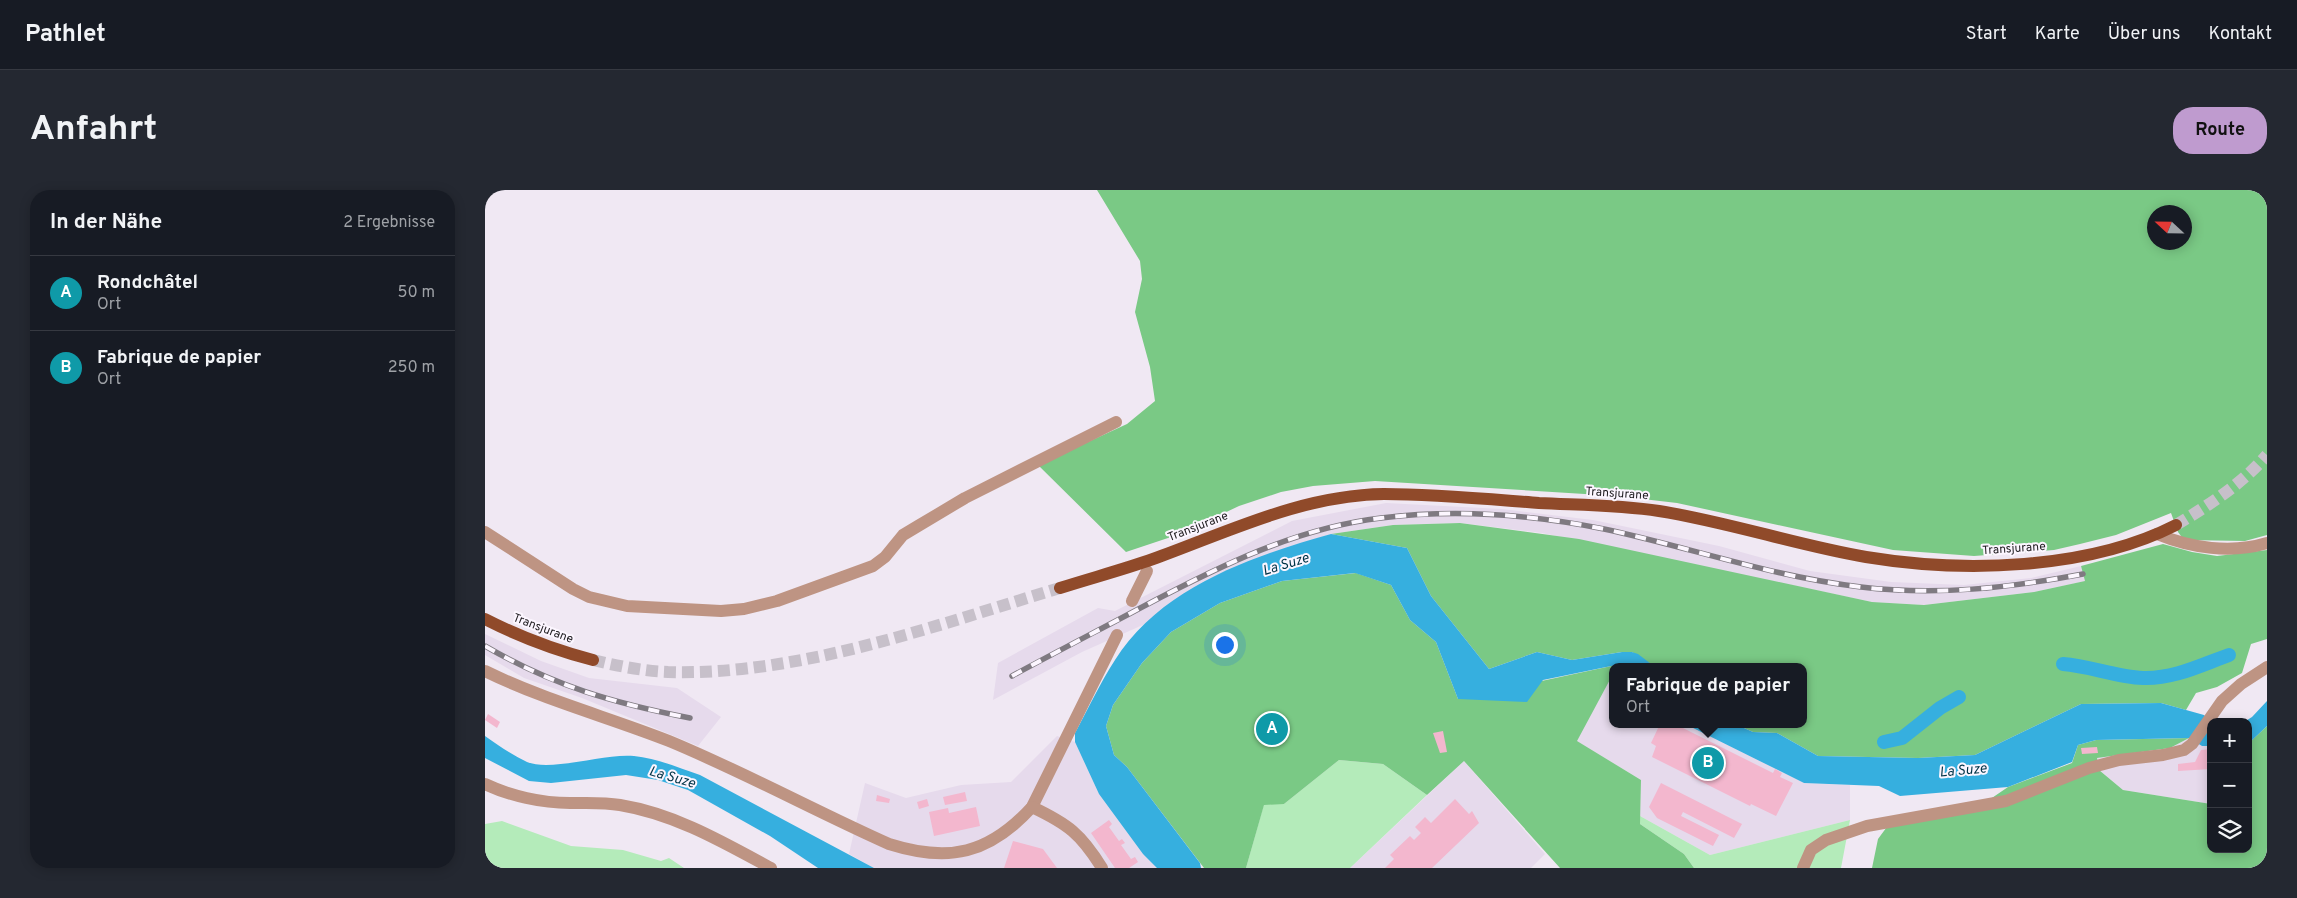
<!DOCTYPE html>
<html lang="de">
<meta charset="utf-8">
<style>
:root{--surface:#171b24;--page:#242831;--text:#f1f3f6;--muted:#9ea1a6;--line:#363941;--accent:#bf9bcf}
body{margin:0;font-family:Overpass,sans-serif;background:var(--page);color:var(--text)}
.controls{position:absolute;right:15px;bottom:15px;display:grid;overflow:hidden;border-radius:10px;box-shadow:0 2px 12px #0003}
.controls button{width:45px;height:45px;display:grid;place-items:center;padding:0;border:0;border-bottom:1px solid var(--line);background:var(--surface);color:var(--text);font:25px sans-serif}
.compass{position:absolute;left:1662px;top:15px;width:45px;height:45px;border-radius:50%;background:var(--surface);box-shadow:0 2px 12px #0003;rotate:292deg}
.you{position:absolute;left:739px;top:454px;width:18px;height:18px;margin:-12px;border:4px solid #fff;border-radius:50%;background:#1a73e8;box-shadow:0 0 0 8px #1a73e833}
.badge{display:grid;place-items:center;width:32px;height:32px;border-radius:50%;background:var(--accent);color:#fff;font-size:16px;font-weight:700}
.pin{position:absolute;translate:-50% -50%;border:2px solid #fff;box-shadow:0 1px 5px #0006}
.popup{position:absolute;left:1124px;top:473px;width:198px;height:65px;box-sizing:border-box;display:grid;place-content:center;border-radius:10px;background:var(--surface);filter:drop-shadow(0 1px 4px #0005);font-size:16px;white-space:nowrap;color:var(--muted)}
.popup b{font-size:19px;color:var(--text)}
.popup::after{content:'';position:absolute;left:50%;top:100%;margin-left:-10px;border:10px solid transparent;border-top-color:var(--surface)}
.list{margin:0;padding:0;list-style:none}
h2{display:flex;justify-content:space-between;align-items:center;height:65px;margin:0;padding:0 20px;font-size:21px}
h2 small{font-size:16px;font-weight:400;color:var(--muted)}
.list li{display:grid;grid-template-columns:32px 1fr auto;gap:15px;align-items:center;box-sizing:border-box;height:75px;padding:0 20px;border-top:1px solid var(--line)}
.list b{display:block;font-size:19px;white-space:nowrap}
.list p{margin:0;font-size:16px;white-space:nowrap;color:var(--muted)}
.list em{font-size:16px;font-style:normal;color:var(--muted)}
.icon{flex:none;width:28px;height:28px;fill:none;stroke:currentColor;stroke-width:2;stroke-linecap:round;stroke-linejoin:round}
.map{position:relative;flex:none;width:1782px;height:678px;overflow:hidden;border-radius:20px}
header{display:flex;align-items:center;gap:30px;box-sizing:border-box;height:70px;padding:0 25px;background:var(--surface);border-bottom:1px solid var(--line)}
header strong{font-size:24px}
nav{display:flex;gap:28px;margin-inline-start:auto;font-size:18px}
.intro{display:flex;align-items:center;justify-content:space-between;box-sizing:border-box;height:120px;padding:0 30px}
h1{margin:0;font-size:35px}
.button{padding:12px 22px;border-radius:20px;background:var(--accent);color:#111;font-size:18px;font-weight:700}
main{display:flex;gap:30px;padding:0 30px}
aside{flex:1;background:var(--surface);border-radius:20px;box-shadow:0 2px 12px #0003}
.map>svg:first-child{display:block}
.built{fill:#e6daec}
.green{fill:#b4ebba}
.forest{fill:#7ac985;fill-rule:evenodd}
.water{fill:#36afdf}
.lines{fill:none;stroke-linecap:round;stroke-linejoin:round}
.canal{stroke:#36afdf;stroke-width:14}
.building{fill:#f3b7ce}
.major-tunnel{stroke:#c7c0ca;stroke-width:12;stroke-dasharray:12 6;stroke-linecap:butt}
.minor{stroke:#be9483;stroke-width:12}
.major{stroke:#904a2a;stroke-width:12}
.rail-casing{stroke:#7f7a81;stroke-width:5.5}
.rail{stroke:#fcf6ff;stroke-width:4;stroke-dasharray:11;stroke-linecap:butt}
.labels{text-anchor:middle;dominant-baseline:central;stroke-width:4;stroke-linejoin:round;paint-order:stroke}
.street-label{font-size:12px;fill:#232024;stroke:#fcf6ff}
.water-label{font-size:14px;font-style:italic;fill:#003447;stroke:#fcf6ff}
</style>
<header>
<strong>Pathlet</strong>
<nav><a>Start</a><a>Karte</a><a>Über uns</a><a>Kontakt</a></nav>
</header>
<div class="intro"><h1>Anfahrt</h1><a class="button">Route</a></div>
<main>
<aside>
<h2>In der Nähe<small>2 Ergebnisse</small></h2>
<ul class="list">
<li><span class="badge" style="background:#0f9aa8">A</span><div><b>Rondchâtel</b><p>Ort</p></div><em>50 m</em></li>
<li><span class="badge" style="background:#0f9aa8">B</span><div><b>Fabrique de papier</b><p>Ort</p></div><em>250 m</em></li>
</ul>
</aside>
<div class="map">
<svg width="1782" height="678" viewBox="0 0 1782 678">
<rect width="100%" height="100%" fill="#f0e8f3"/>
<!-- built -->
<g class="built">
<path d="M901 313 1017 319 1108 330 1234 356 1325 381 1406 392 1479 395 1546 388 1596 376 1601 391 1549 402 1439 415 1387 412 1057 343 975 333 908 335 846 344 759 374 719 391 660 434 597 462 508 510 513 473 613 418 630 421 807 331Z"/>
<path d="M0 444 56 471 104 488 192 498 236 527 213 556 97 508 39 488 0 465Z"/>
<path d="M1128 484V534H1200L1319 593 1365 595V630L1225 665 1155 626 1156 590 1091 551Z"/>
<path d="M572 546 590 552 614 604 658 664 672 678H389L364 664 380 593 421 608 476 595 526 592Z"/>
<path d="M1704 548 1717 556H1726V614L1638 600 1614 580 1611 568 1685 558Z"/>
<path d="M979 571 1060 664 1046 678H865Z"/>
</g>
<!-- green -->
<g class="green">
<path d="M854 570 898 574 942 605 865 678H761L779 614H799Z"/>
<path d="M1155 626 1225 665 1365 630 1356 678H1209L1199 664 1155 634Z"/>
<path d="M17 631 86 656 138 660 176 671 184 668 199 678H0V634Z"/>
</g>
<!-- forest -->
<g class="forest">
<path d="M612 0H1782V345L1760 351 1699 350 1693 342 1686 323 1631 345 1595 354 1569 360 1489 366 1408 360 1192 313 1132 306 890 291 828 296 796 302 754 316 695 344 641 362 553 275 642 234 670 211 665 177 650 122 657 89 655 71ZM1670 22H1700V52H1670Z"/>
<path d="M975 333 1094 349 1387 412 1439 415 1549 402 1600 391 1596 376 1678 354 1707 362 1732 366 1782 360V449L1766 454 1757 483 1732 497 1711 503 1701 520 1676 513 1596 514 1490 565 1433 568 1333 566 1292 543 1268 542 1250 534H1318V477H1170L1147 462H1137L1087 470 1052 462 1004 479 946 406 922 358 846 344 908 335Z"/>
<path d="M871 383 906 395 925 430 951 452 973 509 1131 475 1128 477V484L1092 551 1156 590 1155 634 1199 664 1209 678H1075L979 571 942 605 898 574 854 570 799 614 779 615 761 678H719L642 577 629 565 621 536 628 515 657 473 686 442 735 413 797 391Z"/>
<path d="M1782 536V678H1387L1393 649 1407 630 1501 612 1523 597 1587 573 1593 555 1611 550 1704 548 1685 558 1612 568 1614 580 1638 600 1726 614V659H1763V554Z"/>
</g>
<!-- water -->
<g class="water">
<path d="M846 344 922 358 946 406 1004 479 1052 462 1087 470 1137 462H1147L1153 464 1170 477H1133L1131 475 1058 490 1042 512 973 509 951 452 925 430 906 395 870 383 797 391 735 413 686 442 657 473 628 515 621 536 629 565 642 577 715 673 716 678H672L658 664 614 604 590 552V543C603 519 615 493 630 470 676 397 768 366 846 344Z"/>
<path d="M1782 511V536L1763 554V532H1759L1767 527Z"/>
<path d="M1676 513 1719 525 1726 532V556H1717L1704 548 1611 550 1593 555 1587 572 1523 597 1415 606 1394 596 1319 593 1200 534H1250L1268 542 1292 543 1333 566 1433 568 1490 565 1596 514Z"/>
<path d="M0 546C13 555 27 565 42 572 67 582 119 563 149 566 171 568 194 578 215 585L389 678H333L285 646 203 600 173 590 141 585 66 593 44 591 0 568Z"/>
</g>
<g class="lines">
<!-- canal -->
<g class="canal">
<path d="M1578 474C1605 476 1631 487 1658 488 1689 489 1716 475 1744 465"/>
<path d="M1399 552 1417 548 1455 518 1474 507"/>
</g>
</g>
<!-- building -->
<g class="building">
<path d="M3 524 15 532 12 538 0 530Z"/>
<path d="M1175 534H1190L1288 583 1290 579 1297 583 1295 587 1308 593 1291 626 1266 614 1265 616 1167 567 1171 556 1166 553Z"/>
<path d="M958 541 962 562 955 563 948 543Z"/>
<path d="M1612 557 1613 563 1597 564 1596 558Z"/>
<path d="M1726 559V579L1693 581V574L1710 572 1716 560Z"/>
<path d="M1176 593 1257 634 1249 648 1198 622 1196 626 1234 645 1228 656 1172 628 1164 617Z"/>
<path d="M480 602 482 611 460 615 458 607Z"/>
<path d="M392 605 405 609 404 613 391 611Z"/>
<path d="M442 609 444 616 434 619 432 612Z"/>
<path d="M970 609 984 624 987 621 994 633 947 678H900L909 669 905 665 925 646 929 650 936 643 930 637 940 627 946 633Z"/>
<path d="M491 617 495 636 449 646 444 622 463 618 464 623Z"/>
<path d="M624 630 627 634 624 637 634 651 637 649 640 653 636 655 646 669 650 667 653 672 644 678H630L606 643Z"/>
<path d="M528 651 558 659 572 678H519Z"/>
</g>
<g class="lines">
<!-- major-tunnel -->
<g class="major-tunnel">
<path d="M1691 335C1724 315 1757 294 1782 265"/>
<path d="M108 470C133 476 158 481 183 482 314 486 451 435 575 398"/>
</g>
<!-- minor -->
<g class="minor">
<path d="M0 342 88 399 104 407 142 416 236 421 259 419 292 411 388 376 400 367 418 345 433 336 480 308 631 232"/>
<path d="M1672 344C1706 358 1746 364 1782 353"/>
<path d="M647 411 662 381"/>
<path d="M0 481C59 510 123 527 184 551 259 582 330 621 404 654 464 673 504 664 547 617L632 445"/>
<path d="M0 594C25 606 57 613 85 613 102 613 118 612 135 615 190 624 238 652 286 678"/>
<path d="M547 617C583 634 596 644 617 678"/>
<path d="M1318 678 1326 660 1341 650 1382 636 1521 611 1604 578 1634 570 1678 565 1699 560 1707 554 1737 511 1756 494 1782 477"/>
</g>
<!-- major -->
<g class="major">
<path d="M575 398C606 388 637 380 668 369 743 342 817 305 899 304 950 304 1002 309 1054 313 1093 315 1135 315 1174 321 1244 332 1311 355 1381 367 1478 383 1603 380 1691 335"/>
<path d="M0 429C35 447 70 460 108 470"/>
</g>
<!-- rail casing -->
<g class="rail-casing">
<g id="rail">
<path d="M0 456C69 496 128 513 205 528"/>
<path d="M527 486C571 462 616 439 661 415 735 376 811 338 896 328 971 319 1044 324 1119 339 1204 357 1288 387 1376 397 1451 406 1524 398 1598 384"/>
</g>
</g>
<!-- rail -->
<use href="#rail" class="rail"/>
</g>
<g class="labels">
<!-- street labels -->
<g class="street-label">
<text transform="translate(1132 304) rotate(4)">Transjurane</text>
<text transform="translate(713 337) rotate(-21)">Transjurane</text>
<text transform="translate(1529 359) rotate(-4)">Transjurane</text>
<text transform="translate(58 439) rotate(21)">Transjurane</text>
</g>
<!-- water labels -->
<g class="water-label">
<text transform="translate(801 375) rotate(-17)">La Suze</text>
<text transform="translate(1478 581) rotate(-5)">La Suze</text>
<text transform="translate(187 588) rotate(16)">La Suze</text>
</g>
</g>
</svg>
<div class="controls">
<button>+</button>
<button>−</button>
<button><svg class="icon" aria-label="layers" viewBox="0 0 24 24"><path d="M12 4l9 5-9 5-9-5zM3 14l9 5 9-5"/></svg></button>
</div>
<svg class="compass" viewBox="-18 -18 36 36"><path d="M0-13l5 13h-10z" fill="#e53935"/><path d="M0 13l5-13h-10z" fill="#9ea1a6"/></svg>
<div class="you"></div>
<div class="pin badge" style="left:787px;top:539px;background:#0f9aa8">A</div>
<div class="pin badge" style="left:1223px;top:573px;background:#0f9aa8">B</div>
<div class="popup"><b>Fabrique de papier</b>Ort</div>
</div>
</main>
